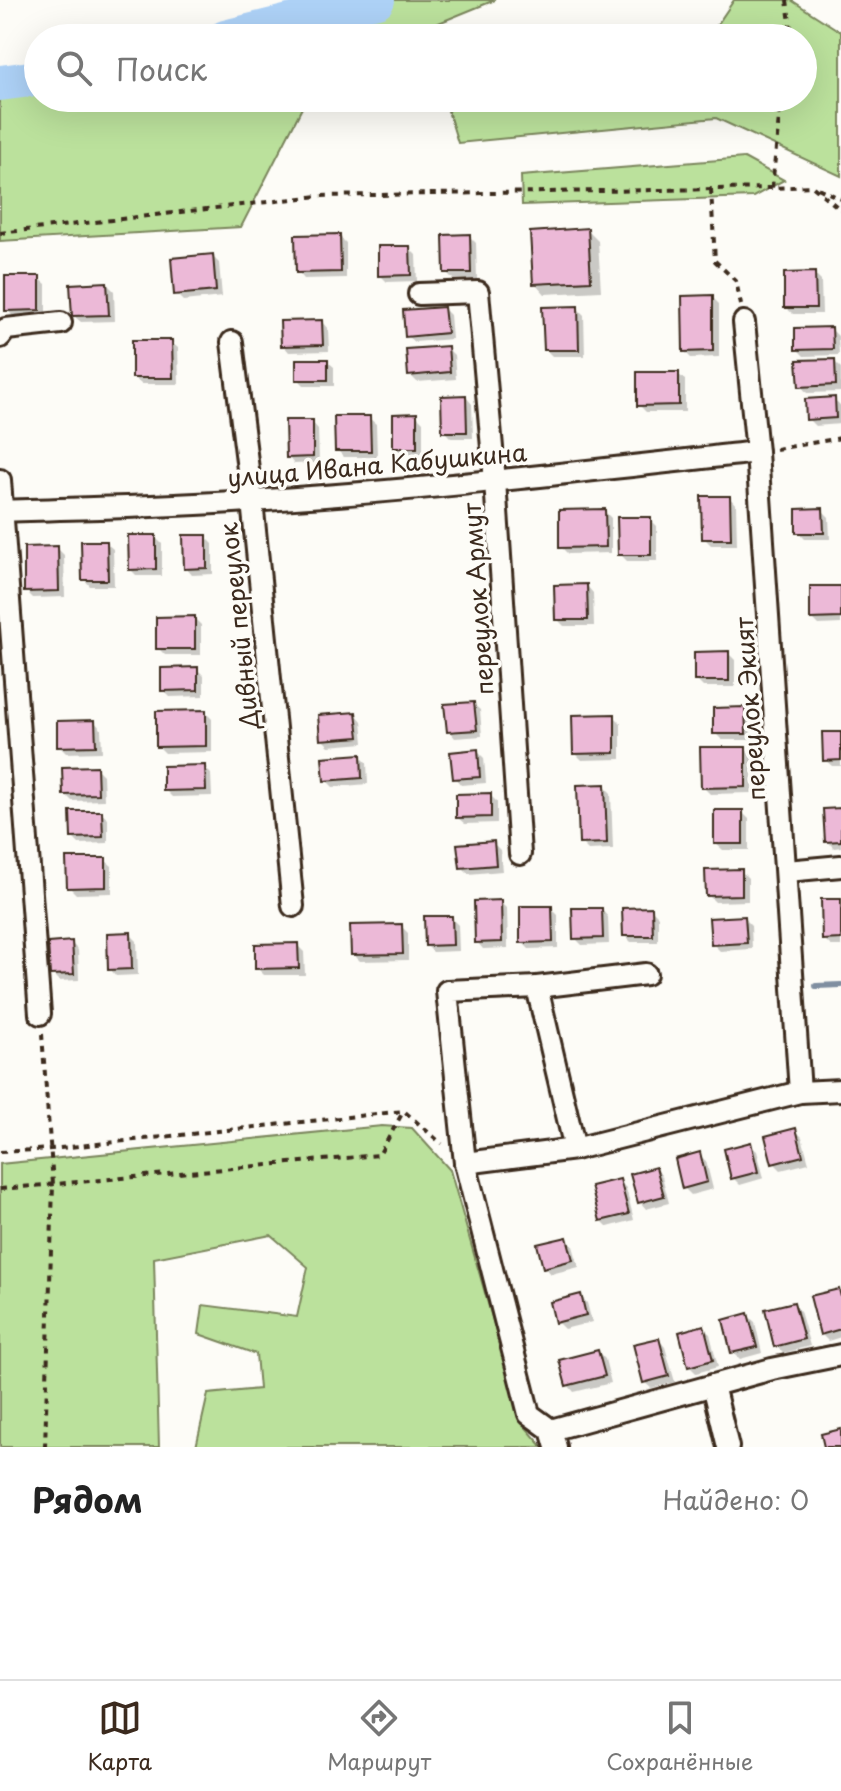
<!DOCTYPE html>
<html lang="ru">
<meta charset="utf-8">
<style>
:root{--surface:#fff;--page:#f2f2f2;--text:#222;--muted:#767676;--line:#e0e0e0;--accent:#3b2a1e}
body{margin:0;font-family:"Playpen Sans",sans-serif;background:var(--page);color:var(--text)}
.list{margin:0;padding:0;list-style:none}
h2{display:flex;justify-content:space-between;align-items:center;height:104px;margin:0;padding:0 32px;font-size:34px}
h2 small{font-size:26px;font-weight:400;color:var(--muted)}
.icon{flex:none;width:44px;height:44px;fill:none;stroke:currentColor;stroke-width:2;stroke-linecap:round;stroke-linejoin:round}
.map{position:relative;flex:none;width:841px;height:1447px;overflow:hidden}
.search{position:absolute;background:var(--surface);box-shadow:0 8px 32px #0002;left:24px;right:24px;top:24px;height:88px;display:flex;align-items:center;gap:20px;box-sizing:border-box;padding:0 28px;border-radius:44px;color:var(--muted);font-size:30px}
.sheet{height:232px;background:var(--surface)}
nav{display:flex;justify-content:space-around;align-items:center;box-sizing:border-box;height:112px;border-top:2px solid var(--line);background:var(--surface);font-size:22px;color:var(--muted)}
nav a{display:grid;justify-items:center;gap:4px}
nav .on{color:var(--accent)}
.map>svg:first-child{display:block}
.green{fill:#bbe19c;stroke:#7b865d;stroke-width:2}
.shadow{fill:#0003}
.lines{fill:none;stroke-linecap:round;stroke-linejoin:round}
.stream{stroke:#7f8ea0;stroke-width:6}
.river{stroke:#add1f6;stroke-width:36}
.building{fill:#ecb9d7;stroke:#3b2a1e;stroke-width:2}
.minor-casing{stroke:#3b2a1e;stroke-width:26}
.path{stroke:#3b2a1e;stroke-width:4;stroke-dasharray:6 6;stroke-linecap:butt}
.minor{stroke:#fdfcf7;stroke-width:20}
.labels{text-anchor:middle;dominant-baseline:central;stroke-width:7;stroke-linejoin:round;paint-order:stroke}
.street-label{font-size:24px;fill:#3b2a1e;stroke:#fdfcf7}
</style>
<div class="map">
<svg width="841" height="1447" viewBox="0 0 841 1447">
<rect width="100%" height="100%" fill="#fdfcf7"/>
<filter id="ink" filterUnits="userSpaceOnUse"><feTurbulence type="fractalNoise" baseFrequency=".0125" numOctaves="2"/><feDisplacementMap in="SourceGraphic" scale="16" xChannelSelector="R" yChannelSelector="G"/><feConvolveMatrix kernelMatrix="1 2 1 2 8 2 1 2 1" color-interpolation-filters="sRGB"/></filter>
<g filter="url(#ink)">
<!-- green -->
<g class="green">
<path d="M318 0H495L402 38H169L272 15Z"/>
<path d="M734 0H791L841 32V176L716 118 458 143 444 98H803V38H680L713 31Z"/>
<path d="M38 62V98H307L241 227 0 241V68Z"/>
<path d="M744 158 784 180 753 197 522 205 521 176Z"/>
<path d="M382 1126 412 1128 450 1170 522 1423 543 1447H196L208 1394 259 1389 256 1354 199 1334 203 1305 297 1317 308 1267 271 1235 154 1258 159 1447H0V1164Z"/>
</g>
<!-- shadow -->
<g class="shadow">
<path d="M587 230 598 241 601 291 545 294 535 283Z"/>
<path d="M339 236 346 243V278L304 279 298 272Z"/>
<path d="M469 236 476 243 477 279H453L446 272Z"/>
<path d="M409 248 416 255 417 281 387 282 380 275Z"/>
<path d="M212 256 219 263 222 297 183 301 176 294Z"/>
<path d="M814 274 821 281 822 314H793L786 308Z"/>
<path d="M39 278 46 284V317H14L7 310Z"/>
<path d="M107 284 114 291 115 321 81 322 74 316Z"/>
<path d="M712 297 719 304V357L691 358 684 351Z"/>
<path d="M577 308 584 315 585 356H552L546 350Z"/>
<path d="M444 309 450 315 452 339 414 342 407 336Z"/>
<path d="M322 322 328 329 329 351 289 352 283 345Z"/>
<path d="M831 329 838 336 839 355 804 356 797 349Z"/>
<path d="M171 342 178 348 179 384H141L134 378Z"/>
<path d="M447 348 454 355 456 379 417 382 410 375Z"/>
<path d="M327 361 334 367V386H305L298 379Z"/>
<path d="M834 361 841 368V392L807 393 801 386Z"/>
<path d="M678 374 685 380V412H646L639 405Z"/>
<path d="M466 397 472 404 473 438H451L444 431Z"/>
<path d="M834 399 841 406V424L815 426 808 419Z"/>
<path d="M416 415 423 422V454H402L395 447Z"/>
<path d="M369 418 376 424 377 457H344L337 450Z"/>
<path d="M312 422 318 429 319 463 294 464 288 457Z"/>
<path d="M730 498 736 505 737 545H711L704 538Z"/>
<path d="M822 510 829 517 830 539H805L798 532Z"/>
<path d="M604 511 611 518V553L568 554 561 547Z"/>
<path d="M650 519 657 526V561H627L620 554Z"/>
<path d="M155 537 162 544V576H137L130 569Z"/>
<path d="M206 537 213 544V574L192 575 186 568Z"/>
<path d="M106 543 113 549 114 586H90L84 579Z"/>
<path d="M57 548 64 555 65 597 33 598 26 591Z"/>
<path d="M587 586 593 593 594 626H564L557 619Z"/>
<path d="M841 588V624L819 625 812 618Z"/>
<path d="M194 618 201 625V655H165L158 648Z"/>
<path d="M728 653 735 660V687H703L696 680Z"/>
<path d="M197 669 204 676V696L170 697 163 690Z"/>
<path d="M473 704 480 710 482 736 455 738 449 731Z"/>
<path d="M744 709 751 716 752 740H722L715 733Z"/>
<path d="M205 712 212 719V752L165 753 158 746Z"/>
<path d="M356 714 362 721 364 743 329 746 322 739Z"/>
<path d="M614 716 621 723V759L582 760 575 753Z"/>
<path d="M95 722 101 729 102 752 66 753 59 746Z"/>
<path d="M841 734V766H832L825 760Z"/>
<path d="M745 749 752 755V793L710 794 703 787Z"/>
<path d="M477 751 484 758 486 783 461 785 455 778Z"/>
<path d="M360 756 367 763 368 784 333 787 326 780Z"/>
<path d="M204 767 211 774 212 796 172 797 165 790Z"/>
<path d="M96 768 103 775 104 800 72 801 65 794Z"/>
<path d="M604 786 611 793 613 849 588 850 581 843Z"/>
<path d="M490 795 497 802V823L465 824 458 818Z"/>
<path d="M841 810V847L834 848 827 841Z"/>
<path d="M742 812 749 819V850H723L716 844Z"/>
<path d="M101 813 108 819V843L79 844 72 837Z"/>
<path d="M493 843 500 850 502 871 469 874 462 867Z"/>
<path d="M105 860 112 866V893L76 894 69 887Z"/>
<path d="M741 871 748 878V901L715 902 708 895Z"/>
<path d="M841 901V946H831L824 939Z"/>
<path d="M500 902 507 909 508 948 483 949 477 942Z"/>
<path d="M551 908 558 915V948L529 949 522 942Z"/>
<path d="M651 909 658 916V942H631L625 936Z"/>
<path d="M602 910 608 917 609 944 582 945 575 938Z"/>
<path d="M451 918 458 925 459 951 433 952 426 945Z"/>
<path d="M744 918 751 925 752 949 720 951 713 944Z"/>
<path d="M401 926 408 933V960L360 961 353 954Z"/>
<path d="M130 934 137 941 138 975 116 976 110 969Z"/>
<path d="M71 943 78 950 79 980 59 981 52 974Z"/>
<path d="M297 945 304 952 305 975H264L257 968Z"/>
<path d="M795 1130 802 1137 809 1163 781 1170 774 1163Z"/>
<path d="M750 1145 757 1151 764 1178 740 1185 733 1178Z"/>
<path d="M699 1155 706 1161 713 1189 691 1195 684 1188Z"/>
<path d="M656 1169 662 1176 669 1203 646 1209 640 1202Z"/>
<path d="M619 1181 626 1188 634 1220 608 1227 601 1220Z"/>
<path d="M567 1239 573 1246 579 1267 551 1274 545 1267Z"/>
<path d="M838 1291 841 1294V1337L828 1341 821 1334Z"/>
<path d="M581 1296 587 1303 592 1322 564 1329 557 1322 552 1303Z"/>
<path d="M794 1304 800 1311 810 1346 783 1353 776 1346Z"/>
<path d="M748 1316 755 1322 762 1353 740 1359 733 1352Z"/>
<path d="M703 1328 710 1334 718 1367 696 1373 689 1366Z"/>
<path d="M659 1340 665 1347 675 1382 651 1388 644 1382Z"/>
<path d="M598 1352 605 1359 611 1383 574 1392 568 1385Z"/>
</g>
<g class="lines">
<!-- stream -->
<path class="stream" d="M816 986 841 985"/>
<!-- river -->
<g class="river">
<path d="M225 38 377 0"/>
<path d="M0 83 38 78"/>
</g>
</g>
<!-- building -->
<g class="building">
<path d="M588 228 591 281 533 284 530 232Z"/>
<path d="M340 234 341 272 296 273 295 235Z"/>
<path d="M470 234 471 273H444L443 235Z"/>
<path d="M378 246H410L411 275 378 276Z"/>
<path d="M213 254 216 291 174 295 171 258Z"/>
<path d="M815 272 816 308H784V273Z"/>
<path d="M5 276H40V310L5 311Z"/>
<path d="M107 282 109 315 72 316 70 284Z"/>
<path d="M713 295V351L683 352 682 296Z"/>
<path d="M578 306 579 350H544L542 307Z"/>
<path d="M444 307 447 333 405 337 403 310Z"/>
<path d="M322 320 323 345 281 346 280 321Z"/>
<path d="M832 327 833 349 795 350V328Z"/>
<path d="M132 340H172L173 378H132Z"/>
<path d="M448 346 450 372 408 376 406 349Z"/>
<rect x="296" y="359" width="32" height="21"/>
<path d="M835 359 836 385 799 387 797 360Z"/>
<path d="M637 372H679V405L637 406Z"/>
<path d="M466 395 467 432H442L441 396Z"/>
<path d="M835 397 836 418 806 420 805 399Z"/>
<path d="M417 413V448H393V414Z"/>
<path d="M334 416H370L371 451H335Z"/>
<path d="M285 420H313V457L286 458Z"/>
<path d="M701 496H730L731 539H702Z"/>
<path d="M823 508 824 533H796V509Z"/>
<path d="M605 509 606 547 559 548V510Z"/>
<path d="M617 517H651V555H618Z"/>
<path d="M128 535H156V569L129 570Z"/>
<path d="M183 535H207V568L184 569Z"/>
<path d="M81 541H107L108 580H82Z"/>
<path d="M58 546 59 591 24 592V547Z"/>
<path d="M587 584 588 620H555L554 585Z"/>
<path d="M810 586H841V618L810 619Z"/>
<path d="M195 616V649H156V617Z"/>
<path d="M729 651V681H694V652Z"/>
<path d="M198 667V690L161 691V668Z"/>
<path d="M474 702 477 730 447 732 444 704Z"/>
<path d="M745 707 746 734H713V708Z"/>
<path d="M206 710V746L156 747V711Z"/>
<path d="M356 712 359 737 320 740 318 715Z"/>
<path d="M615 714V753L573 754 572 715Z"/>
<path d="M95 720 96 746 57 747V721Z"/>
<path d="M822 732H841V760L823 761Z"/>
<path d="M700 747H746V787L701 788Z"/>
<path d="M478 749 480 777 453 779 450 752Z"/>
<path d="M361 754 362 778 324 781 322 757Z"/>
<path d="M205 765 206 790 163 791V766Z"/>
<path d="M97 766 98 794 63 795 62 767Z"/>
<path d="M605 784 607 843 579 844 577 785Z"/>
<path d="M491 793V817L456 818V794Z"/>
<path d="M841 808V841L825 842 823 809Z"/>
<rect x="714" y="810" width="29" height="34"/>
<path d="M70 811H102L103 837 71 838Z"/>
<path d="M494 841 496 865 460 868 457 844Z"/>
<path d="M66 858H106V887L67 888Z"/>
<path d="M742 869V895L706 896 705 870Z"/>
<path d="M821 899H841V939L822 940Z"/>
<path d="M501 900 502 942 475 943 474 901Z"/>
<path d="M520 906H552L553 942 520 943Z"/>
<path d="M652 907 653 936H623L622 908Z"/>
<path d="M572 908H602L603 938 573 939Z"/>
<path d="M424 916H452L453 945 425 946Z"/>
<path d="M745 916 747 943 711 945 709 918Z"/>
<path d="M402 924 403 954 351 955 350 925Z"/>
<path d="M131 932 132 969 108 970 107 933Z"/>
<path d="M72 941 74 974 50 975 48 943Z"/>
<path d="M298 943 299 968 255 969V944Z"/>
<path d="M796 1128 803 1156 772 1164 765 1136Z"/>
<path d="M751 1142 758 1172 731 1179 724 1149Z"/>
<path d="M700 1152 707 1182 682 1189 675 1159Z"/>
<path d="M656 1167 664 1196 638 1203 630 1174Z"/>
<path d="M620 1179 629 1214 600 1221 591 1186Z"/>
<path d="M567 1237 573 1260 543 1268 537 1244Z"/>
<path d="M839 1289 841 1297V1329L820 1335 810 1296Z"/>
<path d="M581 1294 586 1315 555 1323 550 1302Z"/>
<path d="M794 1302 804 1339 774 1347 765 1309Z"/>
<path d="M748 1313 757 1347 731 1353 723 1320Z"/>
<path d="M704 1325 713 1360 688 1367 679 1332Z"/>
<path d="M659 1338 669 1376 643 1383 633 1344Z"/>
<path d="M598 1350 605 1376 566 1386 559 1360Z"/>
<path d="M841 1429V1447H824L821 1434Z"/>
</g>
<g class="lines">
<!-- minor casing -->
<g class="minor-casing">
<g id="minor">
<path d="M419 294 478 292 495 481 520 854"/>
<path d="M744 322 757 452 800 1092"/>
<path d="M0 337 6 329 61 323"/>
<path d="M232 342 252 501 293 906"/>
<path d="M0 480 40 1014"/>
<path d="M0 511C83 508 166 507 249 501 419 491 588 471 757 452"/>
<path d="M787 871 841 866"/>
<path d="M537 987 575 1149"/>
<path d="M465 1163 575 1149 800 1092 841 1090"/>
<path d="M713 1385 728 1447"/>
<path d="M551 1430 772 1369 841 1355"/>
<path d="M556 1447 551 1430 529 1414 465 1163 447 991 537 987 646 974"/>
</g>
</g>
<!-- path -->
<g class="path">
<path d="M787 0 792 38"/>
<path d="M781 98 772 188 812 186 841 210"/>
<path d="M818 188 841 199"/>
<path d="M711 189 715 261 736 281 741 305"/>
<path d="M0 233 319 196 772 188"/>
<path d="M776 449 841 438"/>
<path d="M42 1034 53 1184 45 1447"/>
<path d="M0 1152 51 1149 404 1111 442 1144"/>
<path d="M0 1189 379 1155 403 1112"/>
</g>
<!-- minor -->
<use href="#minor" class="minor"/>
</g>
</g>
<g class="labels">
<!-- street labels -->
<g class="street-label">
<text transform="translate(377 464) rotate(-5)">улица Ивана Кабушкина</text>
<text transform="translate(477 599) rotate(-94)">переулок Армут</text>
<text transform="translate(238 626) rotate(-96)">Дивный переулок</text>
<text transform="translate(749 709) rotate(-94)">переулок Экият</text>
</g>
</g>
</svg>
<div class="search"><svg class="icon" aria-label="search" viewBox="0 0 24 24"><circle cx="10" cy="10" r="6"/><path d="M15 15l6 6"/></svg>Поиск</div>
</div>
<section class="sheet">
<h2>Рядом<small>Найдено: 0</small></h2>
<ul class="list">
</ul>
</section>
<nav>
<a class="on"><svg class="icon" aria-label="map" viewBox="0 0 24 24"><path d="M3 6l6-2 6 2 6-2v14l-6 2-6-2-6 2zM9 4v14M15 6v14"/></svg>Карта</a>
<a><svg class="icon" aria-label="directions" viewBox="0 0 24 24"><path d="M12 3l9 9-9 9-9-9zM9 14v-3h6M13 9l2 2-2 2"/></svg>Маршрут</a>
<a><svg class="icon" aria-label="saved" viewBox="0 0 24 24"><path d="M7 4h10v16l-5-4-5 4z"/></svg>Сохранённые</a>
</nav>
